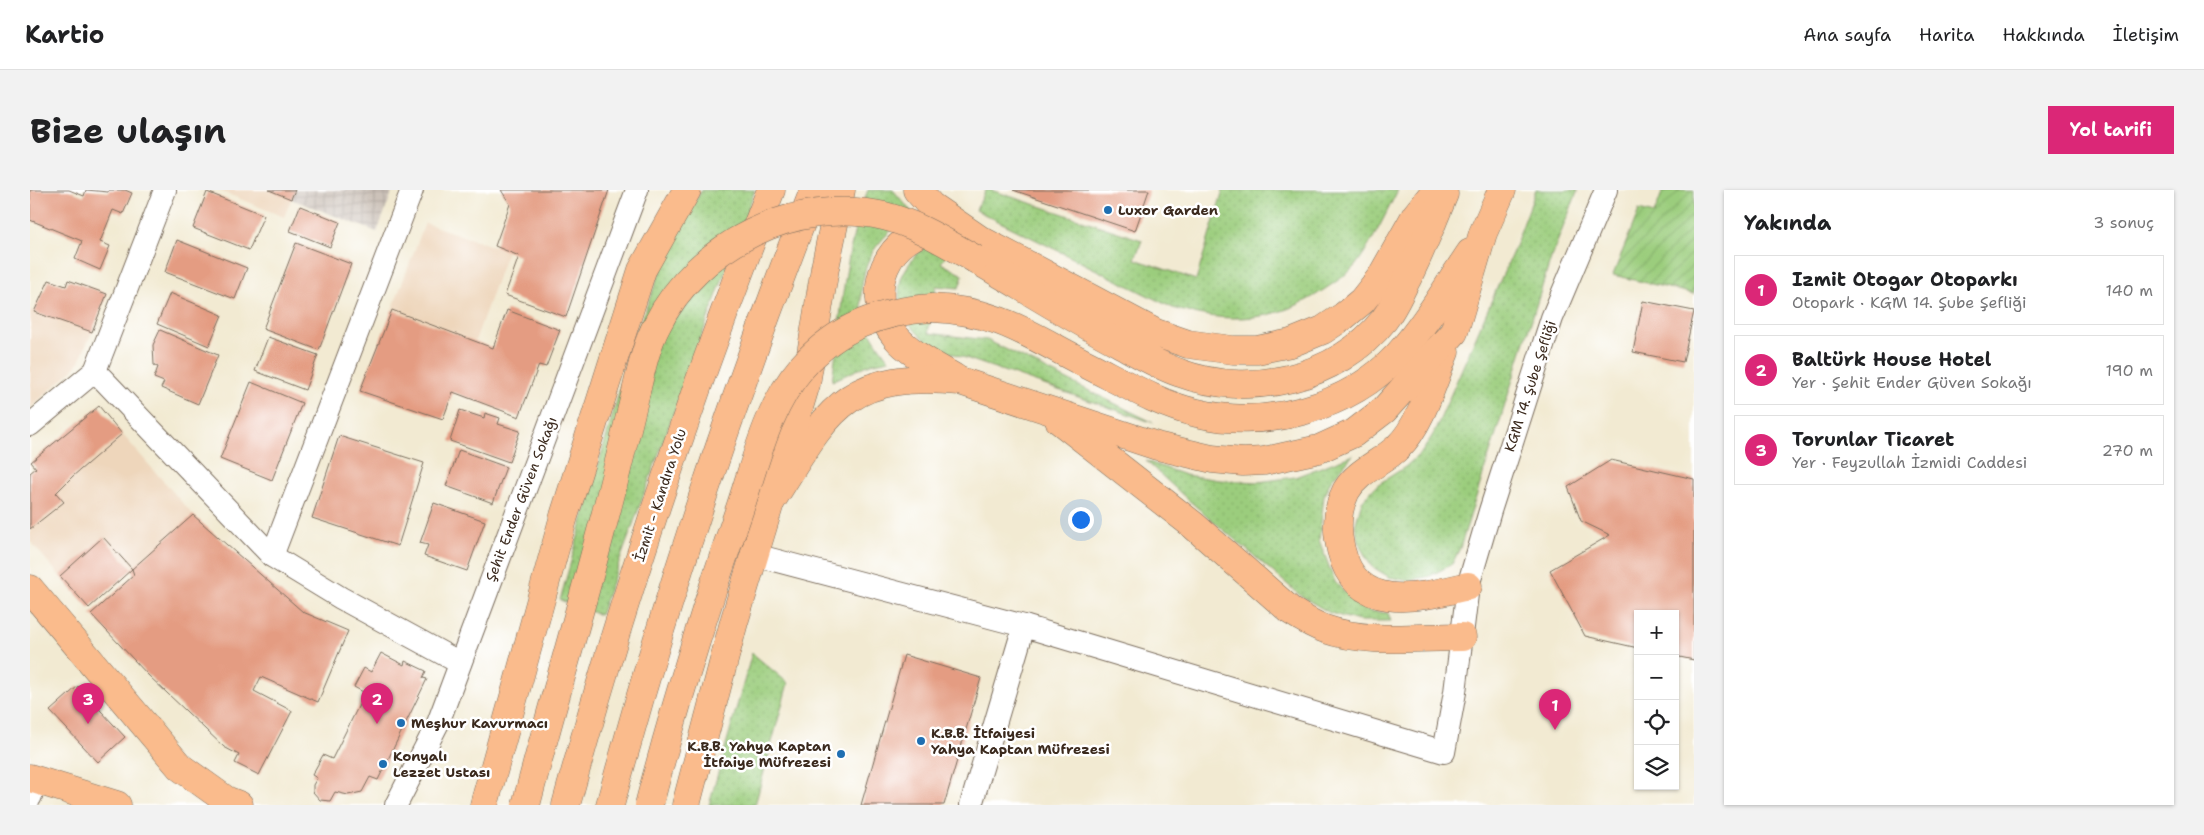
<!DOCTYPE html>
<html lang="tr">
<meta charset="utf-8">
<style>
:root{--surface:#fff;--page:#f2f2f2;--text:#202124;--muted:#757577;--line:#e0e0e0;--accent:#db2777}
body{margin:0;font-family:"Shantell Sans",sans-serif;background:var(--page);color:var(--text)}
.controls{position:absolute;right:15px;bottom:15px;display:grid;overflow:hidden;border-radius:0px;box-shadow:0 1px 4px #0004}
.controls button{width:45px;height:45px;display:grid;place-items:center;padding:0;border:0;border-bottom:1px solid var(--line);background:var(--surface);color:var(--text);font:25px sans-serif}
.you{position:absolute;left:1050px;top:329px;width:18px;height:18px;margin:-12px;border:4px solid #fff;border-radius:50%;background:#1a73e8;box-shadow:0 0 0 8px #1a73e833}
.badge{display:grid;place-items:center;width:32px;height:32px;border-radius:50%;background:var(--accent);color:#fff;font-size:16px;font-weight:700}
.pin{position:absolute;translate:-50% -41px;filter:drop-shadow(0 1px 2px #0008)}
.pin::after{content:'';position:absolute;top:26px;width:18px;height:15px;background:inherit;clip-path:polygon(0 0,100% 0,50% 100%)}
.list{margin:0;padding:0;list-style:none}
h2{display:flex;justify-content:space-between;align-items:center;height:65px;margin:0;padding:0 20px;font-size:21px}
h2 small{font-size:16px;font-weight:400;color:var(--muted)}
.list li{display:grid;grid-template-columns:32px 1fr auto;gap:15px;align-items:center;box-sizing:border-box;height:70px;margin:0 10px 10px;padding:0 10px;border:1px solid var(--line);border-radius:0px}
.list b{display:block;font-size:19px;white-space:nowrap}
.list p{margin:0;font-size:16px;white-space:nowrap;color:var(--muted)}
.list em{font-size:16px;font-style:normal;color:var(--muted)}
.icon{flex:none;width:28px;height:28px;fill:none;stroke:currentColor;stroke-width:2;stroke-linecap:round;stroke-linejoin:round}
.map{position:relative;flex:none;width:1664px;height:615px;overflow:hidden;border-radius:0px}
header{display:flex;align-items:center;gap:30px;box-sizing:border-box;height:70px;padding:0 25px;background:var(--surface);border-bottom:1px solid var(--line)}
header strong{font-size:24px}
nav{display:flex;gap:28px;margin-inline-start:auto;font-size:18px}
.intro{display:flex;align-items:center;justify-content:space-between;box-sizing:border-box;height:120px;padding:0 30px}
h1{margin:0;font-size:35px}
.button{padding:12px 22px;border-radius:0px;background:var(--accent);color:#fff;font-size:18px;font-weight:700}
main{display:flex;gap:30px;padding:0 30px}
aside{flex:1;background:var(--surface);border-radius:0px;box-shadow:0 1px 4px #0004}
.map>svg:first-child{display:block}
.built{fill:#eed6bb}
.industrial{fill:url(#industrial-grid)}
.grass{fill:url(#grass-dots);stroke:#6b7c4e}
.garden{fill:url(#garden-furrows);stroke:#6b7c4e}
.building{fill:#e49c82}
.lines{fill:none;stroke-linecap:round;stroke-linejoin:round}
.street-casing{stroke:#7b6d5d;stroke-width:24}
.primary-casing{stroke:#7b6d5d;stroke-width:29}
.highway-casing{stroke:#7b6d5d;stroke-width:29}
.street{stroke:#fff;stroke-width:22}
.primary{stroke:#fabb8c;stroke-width:28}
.highway{stroke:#fabb8c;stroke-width:28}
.highway-bridge-casing{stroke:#7b6d5d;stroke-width:29;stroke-linecap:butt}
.highway-bridge{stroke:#fabb8c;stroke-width:28}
.poi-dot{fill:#1f6fb2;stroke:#fff;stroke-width:2}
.labels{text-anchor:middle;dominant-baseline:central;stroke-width:5;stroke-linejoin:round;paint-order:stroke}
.poi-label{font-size:14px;font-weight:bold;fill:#3b2a1e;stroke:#fff;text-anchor:start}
.street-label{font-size:14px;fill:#3b2a1e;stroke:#fff}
</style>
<header>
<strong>Kartio</strong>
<nav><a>Ana sayfa</a><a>Harita</a><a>Hakkında</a><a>İletişim</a></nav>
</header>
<div class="intro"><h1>Bize ulaşın</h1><a class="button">Yol tarifi</a></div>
<main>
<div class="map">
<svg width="1664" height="615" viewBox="0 0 1664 615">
<defs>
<pattern id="industrial-grid" width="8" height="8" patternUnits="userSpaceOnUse" patternTransform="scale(1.25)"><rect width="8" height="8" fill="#ccc2b9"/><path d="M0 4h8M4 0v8" fill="none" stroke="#b0a79f"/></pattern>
<pattern id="grass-dots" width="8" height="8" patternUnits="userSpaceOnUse" patternTransform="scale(1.25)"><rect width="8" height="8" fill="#9bcd7d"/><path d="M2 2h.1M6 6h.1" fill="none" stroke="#86b06c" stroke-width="1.8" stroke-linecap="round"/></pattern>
<pattern id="garden-furrows" width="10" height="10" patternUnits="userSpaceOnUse" patternTransform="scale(1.25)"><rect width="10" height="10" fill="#9bcd7d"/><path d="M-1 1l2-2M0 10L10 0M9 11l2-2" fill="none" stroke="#86b06c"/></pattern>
</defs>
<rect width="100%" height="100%" fill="#fff"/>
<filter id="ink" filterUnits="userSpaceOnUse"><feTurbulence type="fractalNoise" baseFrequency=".02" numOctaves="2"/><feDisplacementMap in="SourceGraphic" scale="10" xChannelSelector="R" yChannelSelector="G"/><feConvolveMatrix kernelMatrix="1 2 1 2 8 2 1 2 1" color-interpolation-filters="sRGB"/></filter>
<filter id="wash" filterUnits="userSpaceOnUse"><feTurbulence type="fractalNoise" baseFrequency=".0096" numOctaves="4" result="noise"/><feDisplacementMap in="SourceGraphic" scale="20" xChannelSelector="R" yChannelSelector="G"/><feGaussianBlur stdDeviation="1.12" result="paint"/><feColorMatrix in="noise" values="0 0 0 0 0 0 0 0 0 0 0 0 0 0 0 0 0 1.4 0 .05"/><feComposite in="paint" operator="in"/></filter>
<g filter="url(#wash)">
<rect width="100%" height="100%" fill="#f2ead2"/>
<!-- built -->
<g class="built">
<path d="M188 0H265L254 27Z"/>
<path d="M395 33 477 61 445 151 362 120Z"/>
<path d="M0 120 62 142 47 176 0 218Z"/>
<path d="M92 244 163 325 102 379 73 348 30 386 0 351V339L34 312 26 303 43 286Z"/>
</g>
<!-- industrial -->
<path class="industrial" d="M265 0H363L347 42 261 9Z"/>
<!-- grass -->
<g class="grass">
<path d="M672 0H725L570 425 530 410 605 146 645 44Z"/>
<path d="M838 0H863L881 21C870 32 856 44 846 57 840 65 836 76 834 85 825 121 838 143 859 170L840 174 802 191C811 129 814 58 838 0Z"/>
<path d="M956 0H961L1112 50 1105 69 1166 90 1193 0H1368C1355 25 1342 54 1325 76 1317 85 1304 93 1295 99 1246 133 1199 134 1143 118L946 20Z"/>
<path d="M1506 0H1548L1522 65 1430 358 1422 374 1400 386 1379 391 1359 387 1341 376 1331 358 1325 336 1332 311 1347 295 1375 277 1392 262 1404 243 1484 59Z"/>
<path d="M928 48 911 73 933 85 929 98 906 96 898 143 957 150 1124 233 927 165C919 162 909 159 902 155 882 142 865 118 870 93 873 79 886 65 895 54Z"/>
<path d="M1323 265 1301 290 1294 306 1289 350 1305 392 1325 412 1339 421 1358 423 1361 431H1329L1300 423 1271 406 1156 308 1116 271 1155 285 1190 290 1228 292 1265 287Z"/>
<path d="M722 463 758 493 725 615H679Z"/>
</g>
<!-- garden -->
<path class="garden" d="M1633 0H1664V104L1583 85 1609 20 1624 24Z"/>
<g id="blocks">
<!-- building -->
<g class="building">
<path d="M0 0H39L54 6 56 0 78 2 79 0H95L102 3 93 24 83 20 70 52 80 56 70 80 45 69 52 51 0 30Z"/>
<path d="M239 0H265L261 9Z"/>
<path d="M471 0H579L536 127 475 105 489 66 465 56 480 14Z"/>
<path d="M983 0H1119L1105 41Z"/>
<path d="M177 2 234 25 219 60 163 38Z"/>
<path d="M270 16 310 32 300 57 260 41Z"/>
<path d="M147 50 217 78 205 109 135 82Z"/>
<path d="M266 53 321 74 289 160 233 139Z"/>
<path d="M19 90 36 96 38 90 77 104 62 142 4 122Z"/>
<path d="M140 103 192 125 179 156 127 134Z"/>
<path d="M1613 111 1664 121 1653 172 1603 162Z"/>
<path d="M362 120 463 158 477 120 530 140 516 177 509 175 489 227 423 202 413 229 330 201Z"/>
<path d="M130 140 188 165 168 214 131 198 134 192 124 188 128 177 124 175 123 155Z"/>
<path d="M238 147 288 165 275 200 225 181Z"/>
<path d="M221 192 272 213 242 290 190 269Z"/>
<path d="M69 216 92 244 43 286 26 303 34 312 0 339V283L6 278 1 272Z"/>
<path d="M430 220 454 228 455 223 470 228 468 234 490 241 479 272 420 251Z"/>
<path d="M309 246 394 273 368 356 282 328Z"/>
<path d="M429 260 476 277 463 313 416 296Z"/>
<path d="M1581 270 1664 289V470L1645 466V424H1608V458L1555 446 1520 380 1580 345 1551 331 1538 297Z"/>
<path d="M404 313 455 331 437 381 394 366 398 355 390 353Z"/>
<path d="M163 325 273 422 318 441 288 512 231 487 224 501 262 521 229 585 205 573 209 565 194 557 118 485 61 424 104 385 102 379Z"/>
<path d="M73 347 102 379 59 418 30 386Z"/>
<path d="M351 463 374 475 375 471 396 481 393 488 397 489 348 590 340 587 332 602 318 605 305 602 300 611 290 610 283 602V595L287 588 282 585 293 565 302 569 335 503 324 497 334 478 341 482Z"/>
<path d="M874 465 951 488 914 615H831Z"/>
<path d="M48 496 95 547 68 572 20 521Z"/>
</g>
</g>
</g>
<g filter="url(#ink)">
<use href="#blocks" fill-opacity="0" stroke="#7b6d5d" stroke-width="1"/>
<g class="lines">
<!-- street casing -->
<g class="street-casing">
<g id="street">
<path d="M65 181 242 366 311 408 430 473"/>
<path d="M0 235 65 181 135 0"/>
<path d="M725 365 994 436 1414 562 1425 502 1438 396 1460 321 1522 128 1576 0"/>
<path d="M242 366 382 0"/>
<path d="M0 608 7 590"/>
<path d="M366 615 408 533 607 0"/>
<path d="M941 615 994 436"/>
</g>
</g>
<!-- primary casing -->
<g class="primary-casing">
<g id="primary">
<path d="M0 399 150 577 196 610 209 615"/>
<path d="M0 588 87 615"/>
</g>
</g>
<!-- highway casing -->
<g class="highway-casing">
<g id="highway">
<path d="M887 0 901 16 949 49 1126 143 1158 154 1203 160H1227L1261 153 1293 140 1314 126 1332 111 1351 87 1386 25 1406 0"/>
<path d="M914 39C857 39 830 104 866 147 879 163 907 177 925 188"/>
<path d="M945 69C993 97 1040 127 1089 153 1109 164 1129 176 1150 183 1220 209 1307 189 1354 130 1364 117 1370 102 1378 87 1391 60 1403 32 1414 4"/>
<path d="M902 118C970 121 999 145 1056 174 1092 192 1128 214 1167 223 1236 240 1319 218 1368 165 1396 134 1417 97 1440 63"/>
<path d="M1415 162C1403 191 1391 235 1368 257 1352 273 1328 280 1316 301 1307 319 1306 340 1311 360 1327 426 1391 407 1438 396"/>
<path d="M1029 230 1163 335 1261 421C1272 428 1283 435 1295 439 1337 454 1387 447 1432 447"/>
<path d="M742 310C798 222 813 180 930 191L1127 256 1182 269 1213 272 1234 271 1289 259 1324 243 1354 220 1424 142 1453 43 1472 0"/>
<path d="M454 615 534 326 612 80 657 0"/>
<path d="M536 615C593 406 662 201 741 0"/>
<path d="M580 615C636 407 705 201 784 0"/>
<path d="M656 615 704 432 776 194 795 78 811 0"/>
</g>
</g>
<!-- street -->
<use href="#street" class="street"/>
<!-- primary -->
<use href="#primary" class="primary"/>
<!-- highway -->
<use href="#highway" class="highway"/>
<!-- highway-bridge casing -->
<g class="highway-bridge-casing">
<g id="highway-bridge">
<path d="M496 615C520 523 547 433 571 341 583 298 593 254 604 210 610 186 615 157 627 135 667 54 766 6 854 26 887 34 916 53 945 69"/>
<path d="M619 615C645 515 676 416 710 318 726 270 738 216 772 177 807 137 851 121 902 118"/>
</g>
</g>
<!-- highway-bridge -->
<use href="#highway-bridge" class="highway-bridge"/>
</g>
</g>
<!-- markers -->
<g class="poi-dot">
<circle cx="1078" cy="20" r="5"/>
<circle cx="371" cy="533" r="5"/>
<circle cx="891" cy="551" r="5"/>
<circle cx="811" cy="564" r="5"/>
<circle cx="353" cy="574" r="5"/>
</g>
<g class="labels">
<!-- poi labels -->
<g class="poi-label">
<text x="1088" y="20">Luxor Garden</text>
<text x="381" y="533">Meşhur Kavurmacı</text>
<text x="901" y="543">K.B.B. İtfaiyesi<tspan x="901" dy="16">Yahya Kaptan Müfrezesi</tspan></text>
<text x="801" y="556" text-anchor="end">K.B.B. Yahya Kaptan<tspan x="801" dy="16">İtfaiye Müfrezesi</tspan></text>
<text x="363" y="566">Konyalı<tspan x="363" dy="16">Lezzet Ustası</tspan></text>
</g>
<!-- street labels -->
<g class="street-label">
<text transform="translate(1500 196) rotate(-72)">KGM 14. Şube Şefliği</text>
<text transform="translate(630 305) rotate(-72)">İzmit - Kandıra Yolu</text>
<text transform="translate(491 309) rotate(-69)">Şehit Ender Güven Sokağı</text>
</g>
</g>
</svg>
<div class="controls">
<button>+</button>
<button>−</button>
<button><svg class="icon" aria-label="locate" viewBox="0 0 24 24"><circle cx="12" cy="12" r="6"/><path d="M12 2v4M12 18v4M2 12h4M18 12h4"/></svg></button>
<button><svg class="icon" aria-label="layers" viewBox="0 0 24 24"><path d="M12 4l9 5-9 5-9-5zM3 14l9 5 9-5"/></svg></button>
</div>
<div class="you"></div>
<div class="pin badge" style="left:1525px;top:540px">1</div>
<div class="pin badge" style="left:347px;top:534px">2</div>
<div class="pin badge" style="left:58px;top:534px">3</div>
</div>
<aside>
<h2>Yakında<small>3 sonuç</small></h2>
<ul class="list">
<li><span class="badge">1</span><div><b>Izmit Otogar Otoparkı</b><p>Otopark · KGM 14. Şube Şefliği</p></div><em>140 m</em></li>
<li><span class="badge">2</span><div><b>Baltürk House Hotel</b><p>Yer · Şehit Ender Güven Sokağı</p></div><em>190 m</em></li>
<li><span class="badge">3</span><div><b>Torunlar Ticaret</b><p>Yer · Feyzullah İzmidi Caddesi</p></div><em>270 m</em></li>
</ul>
</aside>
</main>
